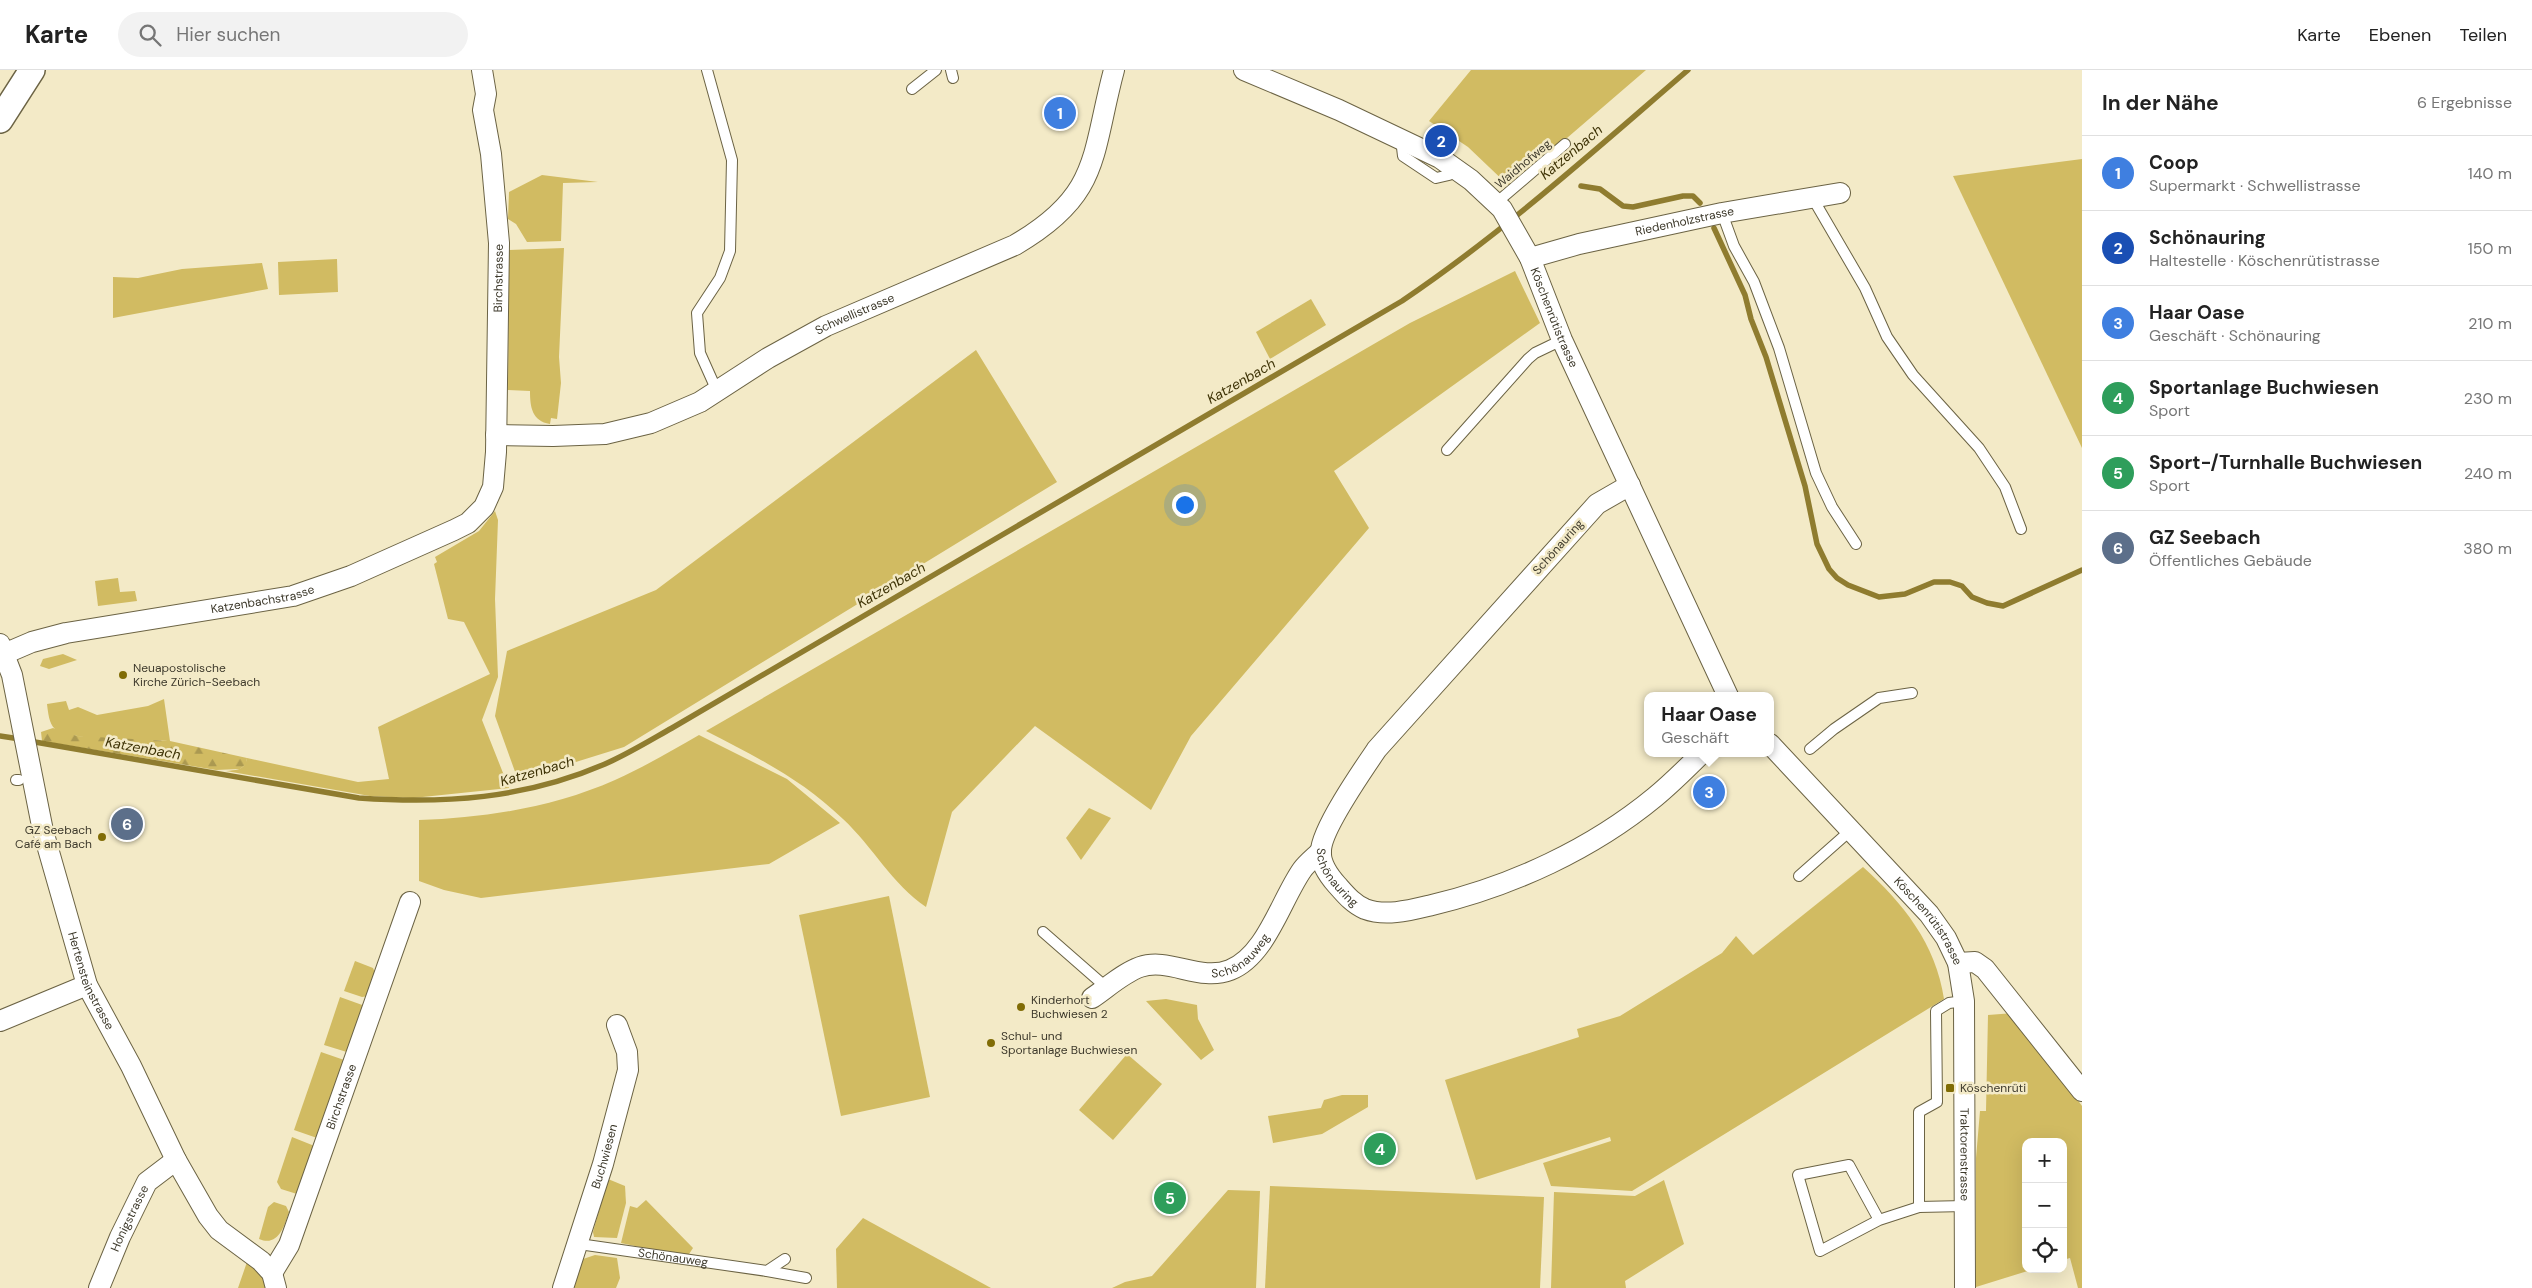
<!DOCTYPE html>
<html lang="de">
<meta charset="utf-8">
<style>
:root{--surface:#fff;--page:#f2f2f2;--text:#222;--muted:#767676;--line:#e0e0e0;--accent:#0f766e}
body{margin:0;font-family:"DM Sans",sans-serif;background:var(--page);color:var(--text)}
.controls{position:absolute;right:15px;bottom:15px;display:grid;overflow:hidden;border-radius:10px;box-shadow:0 5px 20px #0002}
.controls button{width:45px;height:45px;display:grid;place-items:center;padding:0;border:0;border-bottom:1px solid var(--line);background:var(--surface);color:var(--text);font:25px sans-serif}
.you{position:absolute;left:1184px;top:434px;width:18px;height:18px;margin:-12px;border:4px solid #fff;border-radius:50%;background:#1a73e8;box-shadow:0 0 0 8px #1a73e833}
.badge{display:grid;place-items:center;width:32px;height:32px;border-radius:50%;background:var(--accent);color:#fff;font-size:16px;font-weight:700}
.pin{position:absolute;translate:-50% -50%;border:2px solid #fff;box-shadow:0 1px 5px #0006}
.popup{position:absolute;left:1644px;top:622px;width:130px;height:65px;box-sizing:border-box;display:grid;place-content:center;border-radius:10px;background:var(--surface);filter:drop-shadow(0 1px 4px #0005);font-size:16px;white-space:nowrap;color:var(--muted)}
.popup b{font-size:19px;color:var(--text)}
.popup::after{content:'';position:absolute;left:50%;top:100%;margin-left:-10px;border:10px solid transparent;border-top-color:var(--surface)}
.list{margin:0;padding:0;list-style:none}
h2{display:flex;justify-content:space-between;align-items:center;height:65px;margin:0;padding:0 20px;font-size:21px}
h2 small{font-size:16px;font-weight:400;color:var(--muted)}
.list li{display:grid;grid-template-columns:32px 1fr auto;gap:15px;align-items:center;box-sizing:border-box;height:75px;padding:0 20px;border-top:1px solid var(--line)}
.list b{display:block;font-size:19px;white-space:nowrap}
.list p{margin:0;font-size:16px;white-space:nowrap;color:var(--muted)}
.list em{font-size:16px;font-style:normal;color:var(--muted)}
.icon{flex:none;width:28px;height:28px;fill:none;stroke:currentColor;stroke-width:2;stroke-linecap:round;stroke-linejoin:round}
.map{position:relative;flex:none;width:2082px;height:1218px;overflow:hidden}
header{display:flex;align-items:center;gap:30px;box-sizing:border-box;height:70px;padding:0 25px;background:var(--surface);border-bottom:1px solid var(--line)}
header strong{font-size:24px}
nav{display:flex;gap:28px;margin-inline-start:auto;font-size:18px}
.search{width:350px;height:45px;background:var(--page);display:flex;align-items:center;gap:12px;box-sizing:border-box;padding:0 18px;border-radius:28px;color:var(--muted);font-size:19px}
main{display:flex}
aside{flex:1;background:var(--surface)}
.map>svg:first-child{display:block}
.green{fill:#d1bb62}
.forest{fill:url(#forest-firs)}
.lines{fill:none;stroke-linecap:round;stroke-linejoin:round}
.stream{stroke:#8f7c2f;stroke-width:5.5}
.service-casing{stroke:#6b6344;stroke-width:12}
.minor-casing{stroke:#6b6344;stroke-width:22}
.tertiary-casing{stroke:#6b6344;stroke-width:28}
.service{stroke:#fff;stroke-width:10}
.minor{stroke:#fff;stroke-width:20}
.tertiary{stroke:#fff;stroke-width:25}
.poi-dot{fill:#806c06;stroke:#f3eac7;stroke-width:2}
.labels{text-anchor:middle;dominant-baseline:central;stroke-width:5;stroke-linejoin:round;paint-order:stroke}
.street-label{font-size:12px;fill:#3e3a2c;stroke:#f3eac7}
.poi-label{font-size:12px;fill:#3e3a2c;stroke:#f3eac7;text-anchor:start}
.water-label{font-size:14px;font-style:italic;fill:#3d3205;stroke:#f3eac7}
</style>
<header>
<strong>Karte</strong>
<div class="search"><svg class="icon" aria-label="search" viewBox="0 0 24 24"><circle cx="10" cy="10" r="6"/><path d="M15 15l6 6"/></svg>Hier suchen</div>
<nav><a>Karte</a><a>Ebenen</a><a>Teilen</a></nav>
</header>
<main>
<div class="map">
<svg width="2082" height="1218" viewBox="0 0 2082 1218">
<defs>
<pattern id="forest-firs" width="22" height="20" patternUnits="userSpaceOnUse" patternTransform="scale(1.25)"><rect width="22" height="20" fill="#d1bb62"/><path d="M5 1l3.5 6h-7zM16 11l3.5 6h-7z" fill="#ab9951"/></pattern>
</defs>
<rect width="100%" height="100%" fill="#f3eac7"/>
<!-- green -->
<g class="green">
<path d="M1471 0H1646L1510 117 1468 77 1429 51Z"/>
<path d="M2082 89V378L1953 106Z"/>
<path d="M542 105 598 112 563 113 561 171 527 172 516 154 508 149 509 122Z"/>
<path d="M564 178 559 287 561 313 557 349 551 348 550 354C532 351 530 337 530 321L508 320 509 180Z"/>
<path d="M337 189 338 222 279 225 278 192Z"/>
<path d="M262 193 268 219 113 248V207L138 208 182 199Z"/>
<path d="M1515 201 1540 253 1334 401 1369 458 1191 666 1151 740 1035 656 952 742 926 837C892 814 873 777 843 749 800 708 758 688 706 661L1410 253Z"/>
<path d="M1311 229 1326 255 1270 289 1256 262Z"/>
<path d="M976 280 1057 412 624 677 518 710 495 646 507 581 656 520Z"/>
<path d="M495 441 498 450 495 529 498 607 482 650 509 718 413 728 370 726 226 701C237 700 245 700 247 688L358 712 389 709 378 657 490 604 464 552 448 549 434 494 437 492 435 487 479 461Z"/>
<path d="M118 508 120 522 135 521 137 531 98 536 95 511Z"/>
<path d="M63 584 77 590 49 599 40 596 43 589Z"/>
<path d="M164 629 170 671C149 670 69 671 55 659 49 654 48 642 47 634L66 631 69 640 78 637 97 645 148 636Z"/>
<path d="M699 665 787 709 840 753 769 794 481 828 444 820 419 811V750C486 748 554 737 615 710 644 697 671 681 699 665Z"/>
<path d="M1089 738 1111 748 1081 790 1066 768Z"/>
<path d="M1863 797C1903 833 1936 874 1944 929L1632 1121 1551 1116 1543 1093 1611 1071 1610 1067 1476 1110 1445 1010 1579 967 1577 959 1620 946 1722 883 1736 866 1753 885Z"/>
<path d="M889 826 930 1027 841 1046 799 845Z"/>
<path d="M355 891 373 898 376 905 369 926 362 927 344 921Z"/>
<path d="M340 927 365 936 350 983 324 975Z"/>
<path d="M1166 929 1197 935 1198 949 1214 980 1201 990 1146 931Z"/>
<path d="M2014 943 2082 1036V1218H2078L2070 1188 2063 1190V1072H2026V1199H2034L1976 1217V1088L1980 1041H1986L1988 945Z"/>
<path d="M321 982 347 991 320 1069 294 1060Z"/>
<path d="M1127 984 1162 1014 1113 1070 1079 1040Z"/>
<path d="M1342 1025H1368V1037L1322 1064 1273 1073 1268 1046 1321 1038 1324 1030Z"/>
<path d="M292 1067 317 1077 297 1124 281 1119 277 1112Z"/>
<path d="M608 1109 625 1116 626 1133 617 1168 594 1167 593 1162Z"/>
<path d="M1664 1110 1684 1174 1625 1211 1626 1218H1551L1554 1122 1635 1126Z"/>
<path d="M1270 1116 1544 1127 1540 1218H1265Z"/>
<path d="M1228 1120 1260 1121 1256 1218H1112L1125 1212 1152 1206Z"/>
<path d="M646 1130 693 1178 687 1187 621 1173 630 1136 637 1138Z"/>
<path d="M274 1132 286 1136 289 1142C284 1157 278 1177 259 1169L268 1137Z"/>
<path d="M863 1148 991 1218H837L836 1179Z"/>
<path d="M595 1185 617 1188 620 1208 616 1218H574L583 1189Z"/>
<path d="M247 1192 263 1207 266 1218H238Z"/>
</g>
<!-- forest -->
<path class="forest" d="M53 658 77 666 170 671 247 688 246 694 240 699 216 700 42 671 41 662Z"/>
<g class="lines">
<!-- stream -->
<g class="stream">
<path d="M1581 116 1600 119 1623 136 1633 137 1683 126H1693L1700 133"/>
<path d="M1714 158 1745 225 1751 249 1766 287 1805 416 1817 474 1829 499 1837 508 1848 515 1879 527 1905 524 1934 512H1950L1962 516 1972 527 1987 533 2003 536 2082 500"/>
<path d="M0 666 20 669"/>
<path d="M29 671 359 728C445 734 524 729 605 694 628 684 649 671 672 658L1402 231C1504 162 1595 80 1688 0"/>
</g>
<!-- service casing -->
<g class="service-casing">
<g id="service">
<path d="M707 0 732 90 730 181 720 208 697 243 700 283 717 321"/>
<path d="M951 0 953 8"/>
<path d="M912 19 936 0"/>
<path d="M1401 69 1403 86 1436 108 1449 105 1456 97"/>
<path d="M1812 127 1865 218 1887 267 1913 305 1979 378 2005 417 2021 459"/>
<path d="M1496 133 1565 74"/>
<path d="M1722 143 1734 176 1754 212 1779 278 1816 403 1832 437 1856 474"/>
<path d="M1447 380 1528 289 1535 283 1562 270"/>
<path d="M1810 679 1834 659 1879 628 1912 623"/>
<path d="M16 710H19"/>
<path d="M1799 806 1851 760"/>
<path d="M1043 862 1107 918"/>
<path d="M1919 1137V1042L1937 1032 1936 941 1949 933 1964 931"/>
<path d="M1879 1150 1849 1095 1798 1105 1820 1181 1879 1150 1919 1137 1965 1136"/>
<path id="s1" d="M579 1174 767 1201 785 1189"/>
<path d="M767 1201 806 1208"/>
</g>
</g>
<!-- minor casing -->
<g class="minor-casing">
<g id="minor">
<path id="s2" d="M1244 0 1339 40 1440 88 1471 110 1502 139 1530 188 1562 270 1728 626"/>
<path id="s3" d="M1530 188 1579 174 1722 143 1840 123"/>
<path id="s4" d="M496 365 553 366 605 364 651 353 700 332 768 288 826 256 1015 175C1101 125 1091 86 1114 0"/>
<path id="s5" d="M1630 415 1597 434 1377 679C1364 698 1321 760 1321 781 1320 793 1329 806 1337 815 1345 824 1353 834 1365 839 1386 847 1411 840 1432 835 1512 816 1592 779 1655 727 1672 713 1687 698 1702 683"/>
<path id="s6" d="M0 574 12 605 43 761 87 915 131 996 176 1090 208 1146 219 1160 261 1191 272 1203 276 1218"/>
<path id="s7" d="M4 584 32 572 66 563 293 526 351 506 454 460 468 453 484 437 493 417 496 382 499 173 491 84 483 40 486 24 482 0"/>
<path id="s8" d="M1770 674 1929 844 1946 868 1958 893 1964 931 1965 1218"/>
<path d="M1958 893 1975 892 1985 899 2082 1021"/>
<path id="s9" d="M1092 928C1107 918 1123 903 1140 897 1169 887 1200 912 1230 900 1266 886 1281 830 1302 800 1307 793 1315 787 1321 781"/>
<path d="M0 951 87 915"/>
<path id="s10" d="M272 1203 289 1175 410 832"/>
<path id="s11" d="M99 1218 120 1167 147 1112 176 1090"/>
<path id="s12" d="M563 1218 603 1094 628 1000 627 982 617 955"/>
</g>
</g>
<!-- tertiary casing -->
<g class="tertiary-casing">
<path id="tertiary" d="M0 50 32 0"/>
</g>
<!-- service -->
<use href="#service" class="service"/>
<!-- minor -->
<use href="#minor" class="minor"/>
<!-- tertiary -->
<use href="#tertiary" class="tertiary"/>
</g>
<!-- markers -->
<g class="poi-dot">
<circle cx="123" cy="605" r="5"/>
<circle cx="102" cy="767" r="5"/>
<circle cx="1021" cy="937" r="5"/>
<circle cx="991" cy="973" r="5"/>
<rect x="1945" y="1013" width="10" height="10" rx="2.5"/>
</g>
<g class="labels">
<!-- street labels -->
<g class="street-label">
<text transform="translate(1523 94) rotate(-40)">Waidhofweg</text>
<text stroke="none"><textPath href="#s3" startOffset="159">Riedenholzstrasse</textPath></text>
<text stroke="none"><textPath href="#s7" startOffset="739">Birchstrasse</textPath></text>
<text stroke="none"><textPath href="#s4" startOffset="388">Schwellistrasse</textPath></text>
<text stroke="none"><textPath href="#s2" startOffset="416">Köschenrütistrasse</textPath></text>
<text transform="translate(1558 477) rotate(-48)">Schönauring</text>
<text stroke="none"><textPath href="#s7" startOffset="265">Katzenbachstrasse</textPath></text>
<text stroke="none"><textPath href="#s5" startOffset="516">Schönauring</textPath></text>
<text stroke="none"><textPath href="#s8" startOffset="238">Köschenrütistrasse</textPath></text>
<text stroke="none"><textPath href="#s9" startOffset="165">Schönauweg</textPath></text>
<text stroke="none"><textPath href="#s6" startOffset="350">Hertensteinstrasse</textPath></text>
<text stroke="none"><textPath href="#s10" startOffset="190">Birchstrasse</textPath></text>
<text stroke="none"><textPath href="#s8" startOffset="482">Traktorenstrasse</textPath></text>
<text stroke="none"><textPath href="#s12" startOffset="138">Buchwiesen</textPath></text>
<text stroke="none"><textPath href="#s11" startOffset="76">Honigstrasse</textPath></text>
<text stroke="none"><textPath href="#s1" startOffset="95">Schönauweg</textPath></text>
</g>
<!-- poi labels -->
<g class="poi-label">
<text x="133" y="598">Neuapostolische<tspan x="133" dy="14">Kirche Zürich-Seebach</tspan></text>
<text x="92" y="760" text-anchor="end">GZ Seebach<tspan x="92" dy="14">Café am Bach</tspan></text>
<text x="1031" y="930">Kinderhort<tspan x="1031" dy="14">Buchwiesen 2</tspan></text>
<text x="1001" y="966">Schul- und<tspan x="1001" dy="14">Sportanlage Buchwiesen</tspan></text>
<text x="1960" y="1018">Köschenrüti</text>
</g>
<!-- water labels -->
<g class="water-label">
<text transform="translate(1571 82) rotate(-40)">Katzenbach</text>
<text transform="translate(1241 311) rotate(-30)">Katzenbach</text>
<text transform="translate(891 515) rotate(-30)">Katzenbach</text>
<text transform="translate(143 678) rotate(10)">Katzenbach</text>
<text transform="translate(537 701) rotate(-16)">Katzenbach</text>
</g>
</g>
</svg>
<div class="controls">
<button>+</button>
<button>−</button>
<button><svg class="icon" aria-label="locate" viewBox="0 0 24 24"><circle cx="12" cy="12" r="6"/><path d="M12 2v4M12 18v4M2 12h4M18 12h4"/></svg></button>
</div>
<div class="you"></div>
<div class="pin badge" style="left:1060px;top:43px;background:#3f7fe0">1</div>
<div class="pin badge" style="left:1441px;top:71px;background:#1a4fb4">2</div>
<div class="pin badge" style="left:1709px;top:722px;background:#3f7fe0">3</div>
<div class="popup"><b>Haar Oase</b>Geschäft</div>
<div class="pin badge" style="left:1380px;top:1079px;background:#2e9e5b">4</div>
<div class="pin badge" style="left:1170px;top:1128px;background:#2e9e5b">5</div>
<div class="pin badge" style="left:127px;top:754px;background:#5c6f8a">6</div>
</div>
<aside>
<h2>In der Nähe<small>6 Ergebnisse</small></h2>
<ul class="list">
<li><span class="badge" style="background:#3f7fe0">1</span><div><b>Coop</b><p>Supermarkt · Schwellistrasse</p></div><em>140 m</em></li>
<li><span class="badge" style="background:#1a4fb4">2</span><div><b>Schönauring</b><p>Haltestelle · Köschenrütistrasse</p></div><em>150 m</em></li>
<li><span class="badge" style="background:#3f7fe0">3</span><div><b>Haar Oase</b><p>Geschäft · Schönauring</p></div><em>210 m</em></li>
<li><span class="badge" style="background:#2e9e5b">4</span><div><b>Sportanlage Buchwiesen</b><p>Sport</p></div><em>230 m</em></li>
<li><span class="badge" style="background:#2e9e5b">5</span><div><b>Sport-/Turnhalle Buchwiesen</b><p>Sport</p></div><em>240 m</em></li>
<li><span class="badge" style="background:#5c6f8a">6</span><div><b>GZ Seebach</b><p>Öffentliches Gebäude</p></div><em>380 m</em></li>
</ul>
</aside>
</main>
